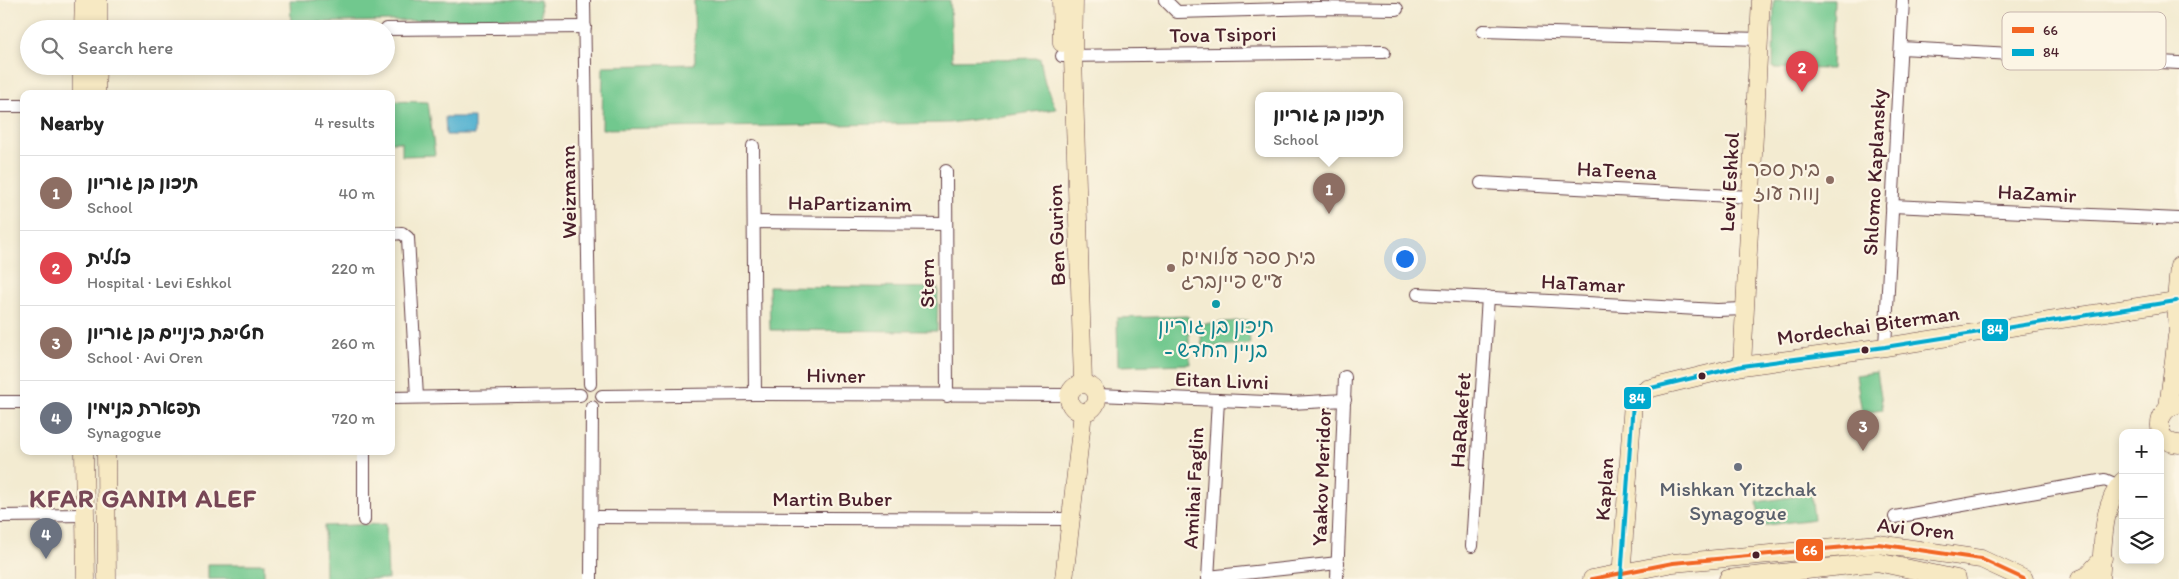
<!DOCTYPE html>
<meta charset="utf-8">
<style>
:root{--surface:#fff;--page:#f6f6f6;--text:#222;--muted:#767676;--line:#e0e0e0;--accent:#b5179e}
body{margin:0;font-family:Itim,"Playpen Sans Hebrew",sans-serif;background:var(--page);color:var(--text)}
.controls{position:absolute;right:15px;bottom:15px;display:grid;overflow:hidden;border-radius:10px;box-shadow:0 2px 8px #0003}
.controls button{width:45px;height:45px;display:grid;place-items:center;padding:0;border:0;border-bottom:1px solid var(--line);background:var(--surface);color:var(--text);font:25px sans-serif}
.you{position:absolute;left:1404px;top:258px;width:18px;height:18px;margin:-12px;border:4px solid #fff;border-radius:50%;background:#1a73e8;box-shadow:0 0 0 8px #1a73e833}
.badge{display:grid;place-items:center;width:32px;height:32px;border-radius:50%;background:var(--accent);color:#fff;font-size:16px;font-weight:700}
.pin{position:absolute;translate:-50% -41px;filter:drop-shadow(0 1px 2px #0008)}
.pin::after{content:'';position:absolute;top:26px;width:18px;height:15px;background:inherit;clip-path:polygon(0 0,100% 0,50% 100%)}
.popup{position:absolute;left:1255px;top:92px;width:148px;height:65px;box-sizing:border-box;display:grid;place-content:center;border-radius:10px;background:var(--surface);filter:drop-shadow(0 1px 4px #0005);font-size:16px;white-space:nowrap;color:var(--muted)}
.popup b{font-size:19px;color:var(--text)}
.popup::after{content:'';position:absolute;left:50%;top:100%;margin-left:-10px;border:10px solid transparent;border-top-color:var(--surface)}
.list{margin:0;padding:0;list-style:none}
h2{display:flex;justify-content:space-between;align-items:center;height:65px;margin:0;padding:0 20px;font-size:21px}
h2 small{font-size:16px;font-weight:400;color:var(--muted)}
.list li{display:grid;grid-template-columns:32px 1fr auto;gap:15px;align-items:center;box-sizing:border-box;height:75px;padding:0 20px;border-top:1px solid var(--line)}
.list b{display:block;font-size:19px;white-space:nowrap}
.list p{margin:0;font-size:16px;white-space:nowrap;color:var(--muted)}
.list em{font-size:16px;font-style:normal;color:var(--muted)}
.icon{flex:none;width:28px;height:28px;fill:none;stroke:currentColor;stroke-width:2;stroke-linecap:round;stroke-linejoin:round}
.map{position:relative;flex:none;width:2179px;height:579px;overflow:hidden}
.search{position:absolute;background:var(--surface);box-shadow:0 2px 8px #0003;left:20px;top:20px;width:375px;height:55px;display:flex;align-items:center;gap:12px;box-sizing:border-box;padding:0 18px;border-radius:28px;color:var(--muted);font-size:19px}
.panel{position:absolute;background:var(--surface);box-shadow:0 2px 8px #0003;left:20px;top:90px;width:375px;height:365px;border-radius:10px}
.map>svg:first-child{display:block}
.green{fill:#71c88e;stroke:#5e745c}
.water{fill:#51b1d0;stroke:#4e687e}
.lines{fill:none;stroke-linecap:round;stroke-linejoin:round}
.street-casing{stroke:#633e44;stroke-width:14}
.secondary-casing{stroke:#633e44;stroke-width:19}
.street{stroke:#fff;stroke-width:12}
.secondary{stroke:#f7e9c3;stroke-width:18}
.bus-1-casing{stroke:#fcf5e5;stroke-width:8}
.bus-2-casing{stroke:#fcf5e5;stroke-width:8}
.bus-1{stroke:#f26522;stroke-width:4}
.bus-2{stroke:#00a9ce;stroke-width:4}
.education-dot{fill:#8d6e63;stroke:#fcf5e5;stroke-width:2}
.culture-dot{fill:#0f9aa8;stroke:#fcf5e5;stroke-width:2}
.bus-dot{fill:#4a1f2b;stroke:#fcf5e5;stroke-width:2}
.worship-dot{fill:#6b7280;stroke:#fcf5e5;stroke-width:2}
.labels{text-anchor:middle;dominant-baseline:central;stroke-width:4.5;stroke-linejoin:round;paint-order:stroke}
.street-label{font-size:21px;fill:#4a1f2b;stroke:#fcf5e5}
.education-label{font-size:21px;fill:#785e54;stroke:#fcf5e5;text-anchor:end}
.culture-label{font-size:21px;fill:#0d838f;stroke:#fcf5e5}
.worship-label{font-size:21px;fill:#5b616d;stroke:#fcf5e5}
.district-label{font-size:26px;font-weight:bold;letter-spacing:1px;fill:#784756;stroke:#fcf5e5}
.key{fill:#fcf5e5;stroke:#c7b5ad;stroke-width:1}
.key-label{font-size:14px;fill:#4a1f2b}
.line-badge{stroke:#fcf5e5;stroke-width:2}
.badge-label{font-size:14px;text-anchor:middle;font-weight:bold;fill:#fff}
</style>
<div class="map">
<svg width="2179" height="579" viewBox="0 0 2179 579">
<rect width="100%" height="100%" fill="#fcf5e5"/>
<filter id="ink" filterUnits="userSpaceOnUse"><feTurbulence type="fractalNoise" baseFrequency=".02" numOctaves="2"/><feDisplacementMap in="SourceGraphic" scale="10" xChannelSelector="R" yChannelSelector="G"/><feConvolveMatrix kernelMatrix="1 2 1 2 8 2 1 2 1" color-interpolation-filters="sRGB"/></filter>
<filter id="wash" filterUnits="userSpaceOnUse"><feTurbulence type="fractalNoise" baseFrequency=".0096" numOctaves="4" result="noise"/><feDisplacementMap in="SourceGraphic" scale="20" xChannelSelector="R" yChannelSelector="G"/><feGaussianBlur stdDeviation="1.12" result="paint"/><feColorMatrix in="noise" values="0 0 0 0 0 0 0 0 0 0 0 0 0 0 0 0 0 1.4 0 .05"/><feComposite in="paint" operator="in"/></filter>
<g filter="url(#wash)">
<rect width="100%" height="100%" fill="#f3ebd1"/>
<!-- green -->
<g class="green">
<path d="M290 0H540L541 18 291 23Z"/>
<path d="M694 0H950L952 60 1040 58 1045 84 1056 109 949 123 602 129 603 66 695 64Z"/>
<path d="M1774 0H1834L1832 69 1773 68Z"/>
<path d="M391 101 428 102 435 155 402 156V142H391Z"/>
<path d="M769 286 938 288 937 331 770 330Z"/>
<path d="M1188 316 1190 364 1118 366 1117 318Z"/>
<path d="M1248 320 1250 344 1202 347 1200 324Z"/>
<path d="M1877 372 1883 410 1862 413 1856 375Z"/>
<path d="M1811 494 1814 519 1760 526 1757 502Z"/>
<path d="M386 524 388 579H325L324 526Z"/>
<rect x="208" y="564" width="56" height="15"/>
</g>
<!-- water -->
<path class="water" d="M445 117H474V135H446Z"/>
</g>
<g filter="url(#ink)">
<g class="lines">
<!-- street casing -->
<g class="street-casing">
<g id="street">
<path d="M584 0 590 384"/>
<path d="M1165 0 1177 12 1318 8 1397 9"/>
<path d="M386 29 585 27"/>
<path d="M1483 31 1759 39"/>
<path d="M1901 48 2179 63"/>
<path d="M1062 56 1384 52"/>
<path d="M0 106H24"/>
<path d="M753 146 755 394"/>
<path d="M946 171 947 396"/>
<path d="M1481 183 1751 197"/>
<path d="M1892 206 2179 219"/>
<path d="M754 222 946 224"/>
<path d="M391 234 402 233 408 238 417 397"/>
<path d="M1418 294 1717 310 1745 309"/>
<path d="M1885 347 1903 0"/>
<path d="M1098 395 1291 403 1345 400"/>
<path d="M602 396 755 394 1069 395"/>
<path d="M391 398 580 395"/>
<path d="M0 402H24"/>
<path d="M364 451V520"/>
<path d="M0 516 85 515"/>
<path d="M592 517 1071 519"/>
<path d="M1895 517 2105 480 2119 486"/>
<path d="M1472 546 1488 297"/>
<path d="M1208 577 1338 563"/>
<path d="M591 579 592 407"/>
<path d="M1208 579 1218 400"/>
<path d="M1337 579 1345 377"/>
</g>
</g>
<!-- secondary casing -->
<g class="secondary-casing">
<g id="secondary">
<path d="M1061 0 1062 43"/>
<path d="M1074 0 1073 57 1083 383"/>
<path d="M83 29 84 0"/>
<path d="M98 29V0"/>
<path d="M82 94V66"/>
<path d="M96 94 97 66"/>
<path d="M2179 266 2176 301 2179 348"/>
<path d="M1742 366 1761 0"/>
<circle cx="1083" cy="398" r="14"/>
<path d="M2179 404C2154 408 2153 443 2179 444"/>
<path d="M2168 408 2177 336"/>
<path d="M84 451 86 579"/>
<path d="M106 451 107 579"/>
<path d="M1064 579 1083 412"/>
<path d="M1592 579 1673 563 1878 544 1981 559 2024 579"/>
<path d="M1621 579 1633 402 1647 389 1742 366 1885 347 2176 301"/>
<path d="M1728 579 1877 562 1957 579"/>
<path d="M2080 579 2087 576 2103 558"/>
<path d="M2100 579C2104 547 2100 507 2123 481"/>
</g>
</g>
<!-- street -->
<use href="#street" class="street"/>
<!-- secondary -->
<use href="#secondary" class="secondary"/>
<!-- bus-1 casing -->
<g class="bus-1-casing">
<path id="bus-1" d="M1592 579 1673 563 1878 544 1981 559 2024 579"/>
</g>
<!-- bus-2 casing -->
<g class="bus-2-casing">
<path id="bus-2" d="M1621 579 1633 402 1647 389 1742 366 1885 347 2176 301"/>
</g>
<!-- bus-1 -->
<use href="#bus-1" class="bus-1"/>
<!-- bus-2 -->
<use href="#bus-2" class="bus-2"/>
</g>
</g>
<!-- markers -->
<g class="education-dot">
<circle cx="1830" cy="180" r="5"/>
<circle cx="1171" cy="268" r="5"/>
</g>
<circle class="culture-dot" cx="1216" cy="304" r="5"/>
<g class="bus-dot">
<circle cx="1865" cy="350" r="4.5"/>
<circle cx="1702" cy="376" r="4.5"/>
<circle cx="1756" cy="555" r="4.5"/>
</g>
<circle class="worship-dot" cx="1738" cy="467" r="5"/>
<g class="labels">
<!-- street labels -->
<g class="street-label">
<text transform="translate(1223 34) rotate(-1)">Tova Tsipori</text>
<text transform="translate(1617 170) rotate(3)">HaTeena</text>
<text transform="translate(1874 172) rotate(-87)">Shlomo Kaplansky</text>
<text transform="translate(1729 182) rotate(-87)">Levi Eshkol</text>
<text transform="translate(568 192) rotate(-91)">Weizmann</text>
<text transform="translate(2037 193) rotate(3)">HaZamir</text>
<text transform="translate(850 203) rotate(1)">HaPartizanim</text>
<text transform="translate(1056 235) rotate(-92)">Ben Gurion</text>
<text transform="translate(926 283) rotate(-90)">Stern</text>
<text transform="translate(1583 283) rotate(3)">HaTamar</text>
<text transform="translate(1868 325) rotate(-8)">Mordechai Biterman</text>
<text transform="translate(836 375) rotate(1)">Hivner</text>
<text transform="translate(1222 380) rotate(2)">Eitan Livni</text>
<text transform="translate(1460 420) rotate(-86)">HaRakefet</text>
<text transform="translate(1321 477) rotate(-88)">Yaakov Meridor</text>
<text transform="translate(1193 488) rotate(-87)">Amihai Faglin</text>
<text transform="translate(1604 489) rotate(-86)">Kaplan</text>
<text x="832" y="498">Martin Buber</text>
<text transform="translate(1916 528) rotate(6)">Avi Oren</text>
</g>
<!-- education labels -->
<g class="education-label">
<text x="1820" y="168">בית ספר<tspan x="1820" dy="24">נווה עוז</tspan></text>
<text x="1181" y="256" text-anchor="start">בית ספר עלומים<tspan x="1181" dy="24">ע"ש פיינברג</tspan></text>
</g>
<!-- culture labels -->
<g class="culture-label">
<text x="1216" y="325">תיכון בן גוריון<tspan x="1216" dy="24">- בניין החדש</tspan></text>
</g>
<!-- worship labels -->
<g class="worship-label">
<text x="1738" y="488">Mishkan Yitzchak<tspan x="1738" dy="24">Synagogue</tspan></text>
</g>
<!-- district labels -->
<g class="district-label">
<text x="143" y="498">KFAR GANIM ALEF</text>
</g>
</g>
<!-- legend -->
<rect x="2002" y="12" width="164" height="58" rx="8" class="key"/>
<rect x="2012" y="27" width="22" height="6" fill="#f26522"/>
<rect x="2012" y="49" width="22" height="7" fill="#00a9ce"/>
<g class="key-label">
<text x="2043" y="35">66</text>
<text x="2043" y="57">84</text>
</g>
<g class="line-badge">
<rect x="1981" y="318" width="28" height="24" rx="5" fill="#00a9ce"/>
<rect x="1623" y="386" width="29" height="24" rx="5" fill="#00a9ce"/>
<rect x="1795" y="538" width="29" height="24" rx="5" fill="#f26522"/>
</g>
<g class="badge-label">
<text x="1995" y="334">84</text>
<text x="1637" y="403">84</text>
<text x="1810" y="555">66</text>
</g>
</svg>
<div class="controls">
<button>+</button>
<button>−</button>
<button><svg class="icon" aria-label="layers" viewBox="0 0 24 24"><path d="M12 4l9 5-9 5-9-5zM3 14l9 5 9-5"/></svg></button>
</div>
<div class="you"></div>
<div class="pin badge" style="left:1329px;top:214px;background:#8d6e63">1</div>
<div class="popup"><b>תיכון בן גוריון</b>School</div>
<div class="pin badge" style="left:1802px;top:92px;background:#e0444e">2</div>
<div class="pin badge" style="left:1863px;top:451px;background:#8d6e63">3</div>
<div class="pin badge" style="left:46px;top:559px;background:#6b7280">4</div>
<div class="search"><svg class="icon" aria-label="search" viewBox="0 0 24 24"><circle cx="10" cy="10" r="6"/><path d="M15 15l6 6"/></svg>Search here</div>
<section class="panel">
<h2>Nearby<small>4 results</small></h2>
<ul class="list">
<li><span class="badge" style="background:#8d6e63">1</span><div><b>תיכון בן גוריון</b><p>School</p></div><em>40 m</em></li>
<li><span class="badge" style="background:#e0444e">2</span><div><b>כללית</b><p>Hospital · Levi Eshkol</p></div><em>220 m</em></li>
<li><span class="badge" style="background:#8d6e63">3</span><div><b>חטיבת ביניים בן גוריון</b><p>School · Avi Oren</p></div><em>260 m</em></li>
<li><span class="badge" style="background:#6b7280">4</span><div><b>תפארת בנימין</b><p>Synagogue</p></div><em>720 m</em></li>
</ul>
</section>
</div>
